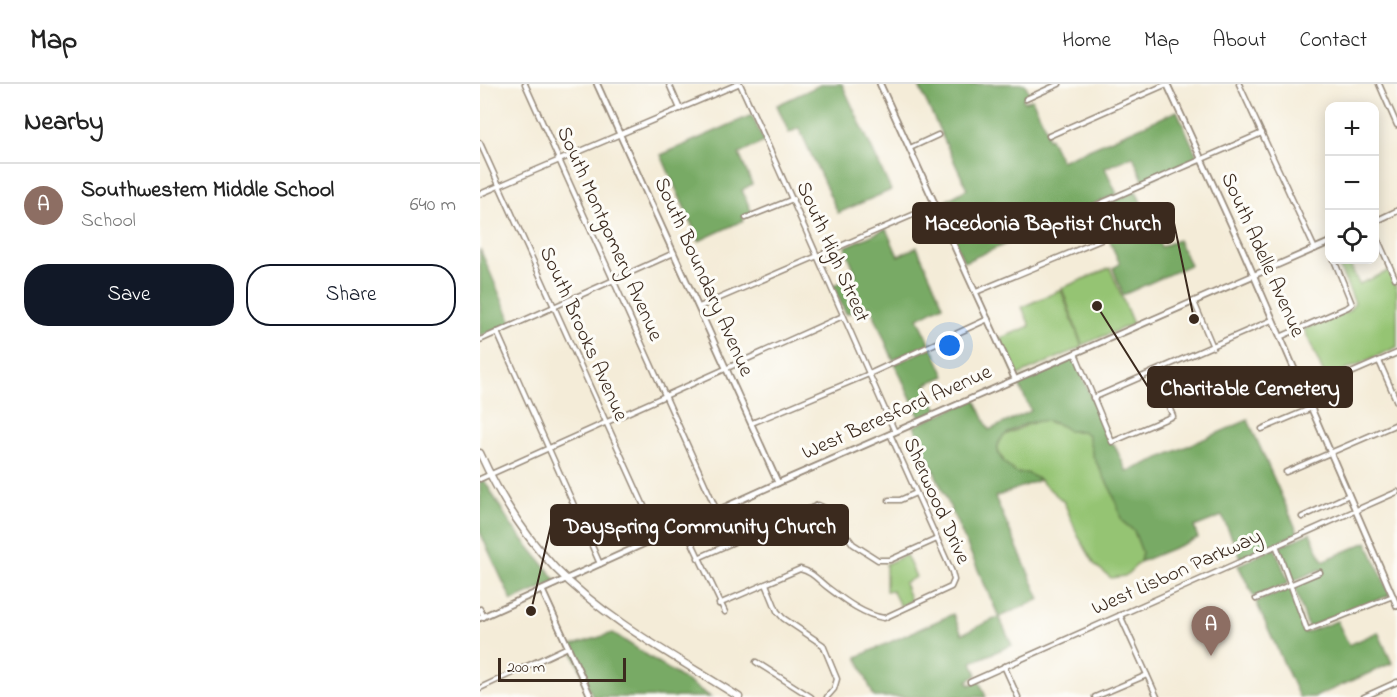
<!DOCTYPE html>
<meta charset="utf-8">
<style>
:root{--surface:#fff;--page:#f6f6f6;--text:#222;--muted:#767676;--line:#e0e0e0;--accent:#111827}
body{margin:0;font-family:"Indie Flower",sans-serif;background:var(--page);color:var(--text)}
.controls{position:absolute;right:18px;top:18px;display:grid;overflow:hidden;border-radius:12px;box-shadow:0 3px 15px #0003}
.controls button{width:54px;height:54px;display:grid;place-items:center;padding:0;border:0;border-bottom:2px solid var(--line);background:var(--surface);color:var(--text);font:30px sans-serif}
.scale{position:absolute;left:18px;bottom:15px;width:128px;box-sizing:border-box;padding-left:6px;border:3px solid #3b2a1e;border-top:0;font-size:16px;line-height:21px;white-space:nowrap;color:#3b2a1e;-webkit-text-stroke:4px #fdfcf7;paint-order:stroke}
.you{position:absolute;left:470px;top:262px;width:21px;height:21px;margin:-15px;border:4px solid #fff;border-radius:50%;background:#1a73e8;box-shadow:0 0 0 9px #1a73e833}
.badge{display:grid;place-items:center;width:39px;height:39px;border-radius:50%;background:var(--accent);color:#fff;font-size:20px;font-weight:700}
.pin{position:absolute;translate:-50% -50px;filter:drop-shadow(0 2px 3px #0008)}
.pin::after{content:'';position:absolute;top:32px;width:21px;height:18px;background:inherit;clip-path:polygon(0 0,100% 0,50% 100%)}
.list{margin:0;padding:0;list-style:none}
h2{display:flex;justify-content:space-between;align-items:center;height:78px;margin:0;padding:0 24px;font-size:26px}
h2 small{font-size:20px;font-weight:400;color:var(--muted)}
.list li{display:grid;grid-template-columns:39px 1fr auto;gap:18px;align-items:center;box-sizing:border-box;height:84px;padding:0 24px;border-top:2px solid var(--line)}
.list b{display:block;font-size:22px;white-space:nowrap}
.list p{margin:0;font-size:20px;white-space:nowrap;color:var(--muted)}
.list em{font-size:20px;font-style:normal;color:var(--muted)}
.actions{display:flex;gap:12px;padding:18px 24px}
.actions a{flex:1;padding:14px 0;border:2px solid var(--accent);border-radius:24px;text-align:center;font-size:21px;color:var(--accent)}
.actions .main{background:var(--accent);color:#fff}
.icon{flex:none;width:33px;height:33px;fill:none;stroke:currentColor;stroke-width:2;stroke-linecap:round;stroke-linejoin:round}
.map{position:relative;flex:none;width:917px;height:613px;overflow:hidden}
header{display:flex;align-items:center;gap:36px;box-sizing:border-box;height:84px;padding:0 30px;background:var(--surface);border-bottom:2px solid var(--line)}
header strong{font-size:28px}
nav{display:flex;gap:33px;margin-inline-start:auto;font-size:21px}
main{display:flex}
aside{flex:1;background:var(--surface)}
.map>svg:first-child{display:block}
.green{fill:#95c473;stroke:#687748;stroke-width:1.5}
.forest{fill:#78aa65;stroke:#5a6a42;stroke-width:1.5}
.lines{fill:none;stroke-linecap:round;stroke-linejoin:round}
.minor-casing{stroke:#988b7b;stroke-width:7}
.tertiary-casing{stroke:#988b7b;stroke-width:8}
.trunk-casing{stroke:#988b7b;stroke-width:9}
.minor{stroke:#fff;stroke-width:4}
.tertiary{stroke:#fff;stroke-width:4.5}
.trunk{stroke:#fff;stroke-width:6}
.labels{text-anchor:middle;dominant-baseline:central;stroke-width:6;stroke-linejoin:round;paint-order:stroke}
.street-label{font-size:21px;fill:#3b2a1e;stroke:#fdfcf7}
.leader{fill:none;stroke:#3b2a1e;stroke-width:2}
.callout-dot{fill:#3b2a1e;stroke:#fdfcf7;stroke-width:2}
.callout{fill:#3b2a1e;stroke:#3b2a1e;stroke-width:2}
.callout-label{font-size:22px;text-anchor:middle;font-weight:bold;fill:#fff}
</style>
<header>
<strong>Map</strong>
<nav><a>Home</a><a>Map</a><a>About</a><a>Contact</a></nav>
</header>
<main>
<aside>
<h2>Nearby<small></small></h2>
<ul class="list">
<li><span class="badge" style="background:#8d6e63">A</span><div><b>Southwestern Middle School</b><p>School</p></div><em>640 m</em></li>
</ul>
<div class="actions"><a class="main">Save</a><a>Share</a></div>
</aside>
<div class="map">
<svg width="917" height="613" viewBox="0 0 917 613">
<rect width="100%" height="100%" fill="#fdfcf7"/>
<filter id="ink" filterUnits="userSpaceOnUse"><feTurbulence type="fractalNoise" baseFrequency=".0167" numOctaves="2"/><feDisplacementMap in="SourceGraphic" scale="12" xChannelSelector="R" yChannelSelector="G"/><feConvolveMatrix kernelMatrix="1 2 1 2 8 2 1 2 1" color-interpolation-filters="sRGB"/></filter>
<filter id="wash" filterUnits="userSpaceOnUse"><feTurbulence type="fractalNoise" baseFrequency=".008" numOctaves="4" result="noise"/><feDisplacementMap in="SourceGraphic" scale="24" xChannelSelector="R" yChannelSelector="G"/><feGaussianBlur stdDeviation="1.35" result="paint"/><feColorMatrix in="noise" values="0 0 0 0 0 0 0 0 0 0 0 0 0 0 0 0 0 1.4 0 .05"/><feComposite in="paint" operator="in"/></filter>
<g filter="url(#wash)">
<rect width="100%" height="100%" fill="#f4ecd8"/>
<!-- green -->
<g class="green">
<path d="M856 176H868L879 200 909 187 917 205V263L846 295 824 245 869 227 875 219Z"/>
<path d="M630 184 653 240 602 261 582 204Z"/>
<path d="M581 206 602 263 536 292 519 255 550 242 542 223Z"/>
<path d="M562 336 585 343 588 347H602L608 351 613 372 633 410 642 437 654 447 662 468 660 478 645 492 631 494 615 481 598 452 584 418 559 396 536 389 525 379 518 367V359L523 352 547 341Z"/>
<path d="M426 471 436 493 424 499 431 517 420 522 412 506 406 507V480Z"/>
</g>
<!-- forest -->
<g class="forest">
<path d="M342 0H362L411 106 358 129 319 44 309 49 297 21Z"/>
<path d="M438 0H545L550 10 543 14 544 18 552 15 568 49 566 51 568 55 570 54 581 77 697 27 718 74 664 98 653 72 625 84 637 110 611 121 607 125 484 178 458 121 487 105Z"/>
<path d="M272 31 284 58 259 70 272 100 262 106 272 129 263 133 264 136 219 157 181 71Z"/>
<path d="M656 107 681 163 698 156 710 181 643 211 633 184 640 180 615 125Z"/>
<path d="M406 145 418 172 437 163 463 221 438 234 450 259 413 276 390 221 366 230 353 202 376 190 365 163Z"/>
<path d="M0 165 32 239 0 252Z"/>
<path d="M452 263 465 292 446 300 458 326 440 334 415 280Z"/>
<path d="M594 272 631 360H634L647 388 768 336 818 449 761 474 742 432 714 443 718 454 660 478 662 468 654 447 642 437 633 410 613 372 608 351 602 347H588C583 341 569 336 561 337 548 337 514 350 518 367 520 376 529 383 536 389H547L560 396 515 413 560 515 519 533 532 561 492 578 497 591 487 597 490 601 499 596 506 613H394L377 573 473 530 482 550 519 533 434 342 495 315 509 346 551 327 537 297Z"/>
<path d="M4 396 31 441 77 497 32 517 0 448V398Z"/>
<path d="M830 449 843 477 887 458 910 511 828 543 814 502 843 489 841 485 813 497 799 463Z"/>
<path d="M795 464 809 499 774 513 758 481Z"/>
<path d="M810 504 825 549 857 537 869 561 898 548 912 579 835 613H819L776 518Z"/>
<path d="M133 549 231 613H113L90 562Z"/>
</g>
</g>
<g filter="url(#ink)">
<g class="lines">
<!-- minor casing -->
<g class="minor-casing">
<g id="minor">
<path d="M45 0 237 427"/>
<path d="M189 0 200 25"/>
<path d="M260 0C313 115 363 232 415 348"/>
<path d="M759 0 835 165"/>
<path d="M899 0 917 41"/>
<path d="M546 15 579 0"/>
<path d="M569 52 687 0"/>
<path d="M0 59 178 453"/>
<path d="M430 64 458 51"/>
<path d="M0 110 258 0"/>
<path d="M266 134 313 115"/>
<path d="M894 147 915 194"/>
<path d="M496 208 621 156 609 126 612 123 782 49"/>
<path d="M714 218 733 263"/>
<path d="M219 223 456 121"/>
<path d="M17 248 120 480"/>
<path d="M800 253 868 223 872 220 854 176"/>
<path d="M0 256 194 169"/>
<path d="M595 269 632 358 693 332 674 289"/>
<path d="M899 277 917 318"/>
<path d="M825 309 917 269"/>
<path d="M613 314 792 236"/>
<path d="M272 339 389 290 508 235"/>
<path d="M782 345 832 324"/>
<path d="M806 388 917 340"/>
<path d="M0 395 363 232"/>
<path d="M409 416H420L436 409"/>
<path d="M822 433 869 411"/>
<path d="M204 442 245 528"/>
<path d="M796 461 827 546 913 512"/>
<path d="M218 474 338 421 347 425 373 460 398 476H410L457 455"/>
<path d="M286 500 297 527 303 534 343 561 357 595 354 605 347 613"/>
<path d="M776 515 840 488"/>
<path d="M239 520 320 485C332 488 337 495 347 503 363 515 383 531 404 534L471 503 474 496 472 488 410 350"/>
<path d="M0 525 4 533"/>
<path d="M640 531 677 613"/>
<path d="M276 578 331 613"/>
<path d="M524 582 538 613"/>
<path d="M490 598 917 408"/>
<path d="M0 604 88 563"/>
<path d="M615 613 667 591"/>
<path d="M884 613 917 598"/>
</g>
</g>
<!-- tertiary casing -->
<g class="tertiary-casing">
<g id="tertiary">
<path d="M117 0 298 399"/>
<path d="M400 0 535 295"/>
<path d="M687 0 761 162 917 522"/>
<path d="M894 138 917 127"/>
<path d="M62 506 111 613"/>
<path d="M0 534 298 399 850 158"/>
</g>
</g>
<!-- trunk casing -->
<g class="trunk-casing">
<path id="trunk" d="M0 369C19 411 43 450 75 484 127 537 196 573 259 613"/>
</g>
<!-- minor -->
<use href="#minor" class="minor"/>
<!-- tertiary -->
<use href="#tertiary" class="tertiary"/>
<!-- trunk -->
<use href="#trunk" class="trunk"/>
</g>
</g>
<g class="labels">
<!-- street labels -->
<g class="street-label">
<text transform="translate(129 150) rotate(66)">South Montgomery Avenue</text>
<text transform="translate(352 168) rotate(66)">South High Street</text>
<text transform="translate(782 171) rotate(66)">South Adelle Avenue</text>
<text transform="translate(223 193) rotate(66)">South Boundary Avenue</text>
<text transform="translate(103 250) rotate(66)">South Brooks Avenue</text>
<text transform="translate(417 329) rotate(-24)">West Beresford Avenue</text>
<text transform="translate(456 417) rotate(66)">Sherwood Drive</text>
<text transform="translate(697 489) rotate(-24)">West Lisbon Parkway</text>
</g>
</g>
<!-- callouts -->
<path class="leader" d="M714 235L694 139M617 222L668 303M51 527L71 441"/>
<g class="callout-dot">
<circle cx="714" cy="235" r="6"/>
<circle cx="617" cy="222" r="6"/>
<circle cx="51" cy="527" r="6"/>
</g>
<g class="callout">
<rect x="433" y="119" width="261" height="40" rx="6"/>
<rect x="668" y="283" width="204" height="40" rx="6"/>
<rect x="71" y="421" width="297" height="40" rx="6"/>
</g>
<g class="callout-label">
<text x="563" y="146">Macedonia Baptist Church</text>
<text x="770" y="311">Charitable Cemetery</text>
<text x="220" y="449">Dayspring Community Church</text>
</g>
</svg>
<div class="controls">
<button>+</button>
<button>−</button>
<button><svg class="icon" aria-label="locate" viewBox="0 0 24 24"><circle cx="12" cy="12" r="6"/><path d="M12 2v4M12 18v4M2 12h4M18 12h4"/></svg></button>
</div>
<div class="scale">200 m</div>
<div class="you"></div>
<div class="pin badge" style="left:731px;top:572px;background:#8d6e63">A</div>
</div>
</main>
